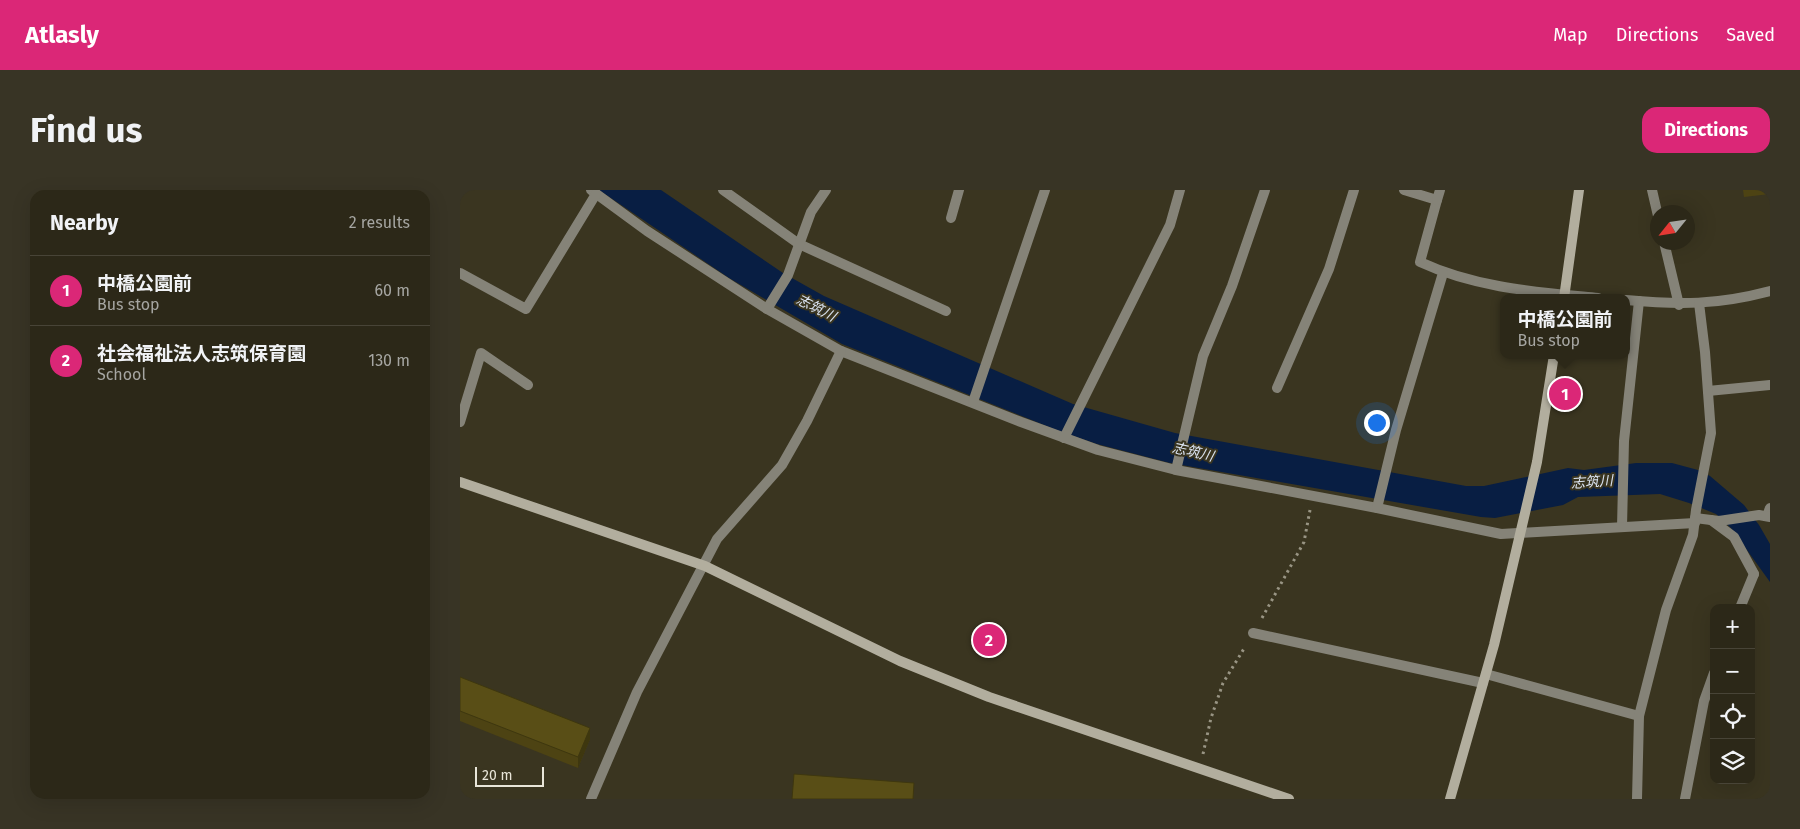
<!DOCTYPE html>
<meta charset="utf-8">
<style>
:root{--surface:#2c2818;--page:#383425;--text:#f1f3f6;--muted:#a6a6a2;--line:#484437;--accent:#db2777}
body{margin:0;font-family:"Fira Sans","Noto Sans JP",sans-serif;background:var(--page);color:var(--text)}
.controls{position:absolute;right:15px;bottom:15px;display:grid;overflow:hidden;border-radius:10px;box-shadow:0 5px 20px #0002}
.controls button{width:45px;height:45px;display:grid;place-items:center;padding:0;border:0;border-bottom:1px solid var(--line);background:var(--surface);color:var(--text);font:25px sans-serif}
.compass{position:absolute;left:1190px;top:15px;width:45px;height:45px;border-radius:50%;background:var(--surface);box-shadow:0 5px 20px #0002;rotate:240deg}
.scale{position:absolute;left:15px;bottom:12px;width:69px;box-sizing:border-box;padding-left:5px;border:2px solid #e8e5d8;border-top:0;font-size:14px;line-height:18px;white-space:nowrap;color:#e8e5d8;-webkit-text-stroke:4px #3a3520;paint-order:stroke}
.you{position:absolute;left:916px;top:232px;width:18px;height:18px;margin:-12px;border:4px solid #fff;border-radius:50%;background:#1a73e8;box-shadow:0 0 0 8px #1a73e833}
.badge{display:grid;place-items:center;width:32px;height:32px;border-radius:50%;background:var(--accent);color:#fff;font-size:16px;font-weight:700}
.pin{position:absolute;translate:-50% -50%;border:2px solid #fff;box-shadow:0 1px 5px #0006}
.popup{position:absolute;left:1040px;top:104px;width:130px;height:65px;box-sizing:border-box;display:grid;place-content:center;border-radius:10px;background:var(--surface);filter:drop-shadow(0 1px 4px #0005);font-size:16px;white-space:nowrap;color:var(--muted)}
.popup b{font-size:19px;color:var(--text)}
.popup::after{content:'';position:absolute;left:50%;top:100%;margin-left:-10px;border:10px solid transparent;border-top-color:var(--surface)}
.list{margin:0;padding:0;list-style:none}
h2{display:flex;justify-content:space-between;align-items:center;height:65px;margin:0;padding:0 20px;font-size:21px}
h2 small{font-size:16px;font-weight:400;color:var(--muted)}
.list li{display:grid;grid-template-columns:32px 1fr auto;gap:15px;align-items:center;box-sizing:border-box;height:70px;padding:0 20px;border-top:1px solid var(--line)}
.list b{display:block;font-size:19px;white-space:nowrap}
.list p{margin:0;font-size:16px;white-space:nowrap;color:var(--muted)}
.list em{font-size:16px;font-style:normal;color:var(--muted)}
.icon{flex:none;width:28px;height:28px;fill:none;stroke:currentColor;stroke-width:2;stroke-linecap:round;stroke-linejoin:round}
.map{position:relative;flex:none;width:1310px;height:609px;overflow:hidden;border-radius:15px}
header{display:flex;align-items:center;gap:30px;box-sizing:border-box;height:70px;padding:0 25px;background:var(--accent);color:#fff}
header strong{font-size:24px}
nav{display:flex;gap:28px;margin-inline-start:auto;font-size:18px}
.intro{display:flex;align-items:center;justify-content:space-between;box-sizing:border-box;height:120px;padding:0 30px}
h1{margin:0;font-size:35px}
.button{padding:12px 22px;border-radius:15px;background:var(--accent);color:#fff;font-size:18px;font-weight:700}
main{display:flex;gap:30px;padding:0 30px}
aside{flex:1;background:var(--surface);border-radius:15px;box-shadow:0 5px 20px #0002}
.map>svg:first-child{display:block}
.water{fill:#081e43}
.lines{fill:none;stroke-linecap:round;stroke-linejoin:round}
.path{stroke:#999584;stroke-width:3;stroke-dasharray:2.5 4;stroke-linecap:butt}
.lane{stroke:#858378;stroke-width:10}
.street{stroke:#858378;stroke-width:10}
.secondary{stroke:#b2ae9e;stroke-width:10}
.wall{fill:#4d4313}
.shaded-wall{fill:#3e370f}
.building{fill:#594e16;stroke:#3e370f}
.labels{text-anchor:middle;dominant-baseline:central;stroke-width:4;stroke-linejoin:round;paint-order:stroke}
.water-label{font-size:14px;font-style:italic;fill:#dbe4f2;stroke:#3a3520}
</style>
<header>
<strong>Atlasly</strong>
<nav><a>Map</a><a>Directions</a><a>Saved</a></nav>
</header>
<div class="intro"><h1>Find us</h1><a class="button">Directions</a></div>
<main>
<aside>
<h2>Nearby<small>2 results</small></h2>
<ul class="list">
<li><span class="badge">1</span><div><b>中橋公園前</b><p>Bus stop</p></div><em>60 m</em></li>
<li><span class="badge">2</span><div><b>社会福祉法人志筑保育園</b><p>School</p></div><em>130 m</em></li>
</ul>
</aside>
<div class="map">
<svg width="1310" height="609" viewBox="0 0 1310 609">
<rect width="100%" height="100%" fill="#3a3520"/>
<!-- water -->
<path class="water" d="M139 0H201L323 83 364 106 613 214 715 243 1006 296H1024L1108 278 1124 280 1176 273H1212L1238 280 1250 286 1284 315 1299 335 1310 354V392L1271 338 1256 324 1229 313 1200 304 1118 307 1103 315 1035 328 1021 327 710 273 637 254 599 241 382 154 269 88Z"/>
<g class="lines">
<!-- path -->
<g class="path">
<path d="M802 428 844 352 850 320"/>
<path d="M743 564 751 528 763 493 785 457"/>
</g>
<!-- lane -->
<g class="lane">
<path d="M817 198 869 79 894 0"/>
<path d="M1248 201 1310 195"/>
<path d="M1307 326 1310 318"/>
<path d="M1251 330 1274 347 1294 384"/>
<path d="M1162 337 1164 251 1179 111"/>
</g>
<!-- street -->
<g class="street">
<path d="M131 0 187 41 307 119 381 161 561 232 638 260 716 280 917 318 1041 344 1235 333"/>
<path d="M263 0 339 54 486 121"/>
<path d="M944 0 977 10 960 72C1016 98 1077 102 1138 108"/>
<path d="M1192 0 1198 26"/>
<path d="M977 10 980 0"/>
<path d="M491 28 499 0"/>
<path d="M1204 52 1219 115"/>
<path d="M0 83 66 119 136 4"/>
<path d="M1166 110C1220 115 1257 115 1310 101"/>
<path d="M307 119 328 85 351 22 366 0"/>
<path d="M513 212 585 0"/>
<path d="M0 232 21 163 68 195"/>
<path d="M604 248 710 35 720 0"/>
<path d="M716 280 743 166 772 96 805 0"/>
<path d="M917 318 936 240 983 83"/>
<path d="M1235 328 1259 331 1299 325 1310 327"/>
<path d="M1280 418 1294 384"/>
<path d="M793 443 1023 493"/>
<path d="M1026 484 1179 526"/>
<path d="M131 609 177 502 257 349 322 275 347 231 381 161"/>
<path d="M1177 609 1179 526 1206 420 1233 345 1236 320 1251 243 1245 162 1239 113"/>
<path d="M1225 609 1244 511 1254 483"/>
</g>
<!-- secondary -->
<g class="secondary">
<path d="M1104 108 1119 0"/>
<path d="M0 292 245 376 440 471 529 507 829 609"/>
<path d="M990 609 1034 455 1077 272 1094 165"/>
</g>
</g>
<!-- wall -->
<g class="wall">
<path d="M1283 0H1310V4L1284 7Z"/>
<path d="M0 487 130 549 118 578 0 531Z"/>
</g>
<!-- shaded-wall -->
<path class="shaded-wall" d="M130 538V549L118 578V567Z"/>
<!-- building -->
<g class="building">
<path d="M0 487 130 538 118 567 0 521Z"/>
<path d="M334 584 454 593 453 609H332Z"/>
</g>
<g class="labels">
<!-- water labels -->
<g class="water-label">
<text transform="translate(356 118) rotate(27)">志筑川</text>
<text transform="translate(733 262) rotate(13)">志筑川</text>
<text transform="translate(1132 292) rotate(-4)">志筑川</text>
</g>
</g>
</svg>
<div class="controls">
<button>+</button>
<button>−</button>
<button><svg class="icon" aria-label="locate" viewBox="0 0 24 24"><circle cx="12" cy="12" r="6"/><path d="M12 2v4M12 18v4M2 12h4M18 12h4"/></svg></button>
<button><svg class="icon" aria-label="layers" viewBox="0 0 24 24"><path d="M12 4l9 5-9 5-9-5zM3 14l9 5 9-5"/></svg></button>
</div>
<svg class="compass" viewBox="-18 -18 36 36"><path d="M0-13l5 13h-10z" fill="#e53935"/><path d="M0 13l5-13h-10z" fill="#a6a6a2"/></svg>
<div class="scale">20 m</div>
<div class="you"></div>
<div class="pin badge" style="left:1105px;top:204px">1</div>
<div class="popup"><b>中橋公園前</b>Bus stop</div>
<div class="pin badge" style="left:529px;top:450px">2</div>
</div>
</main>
